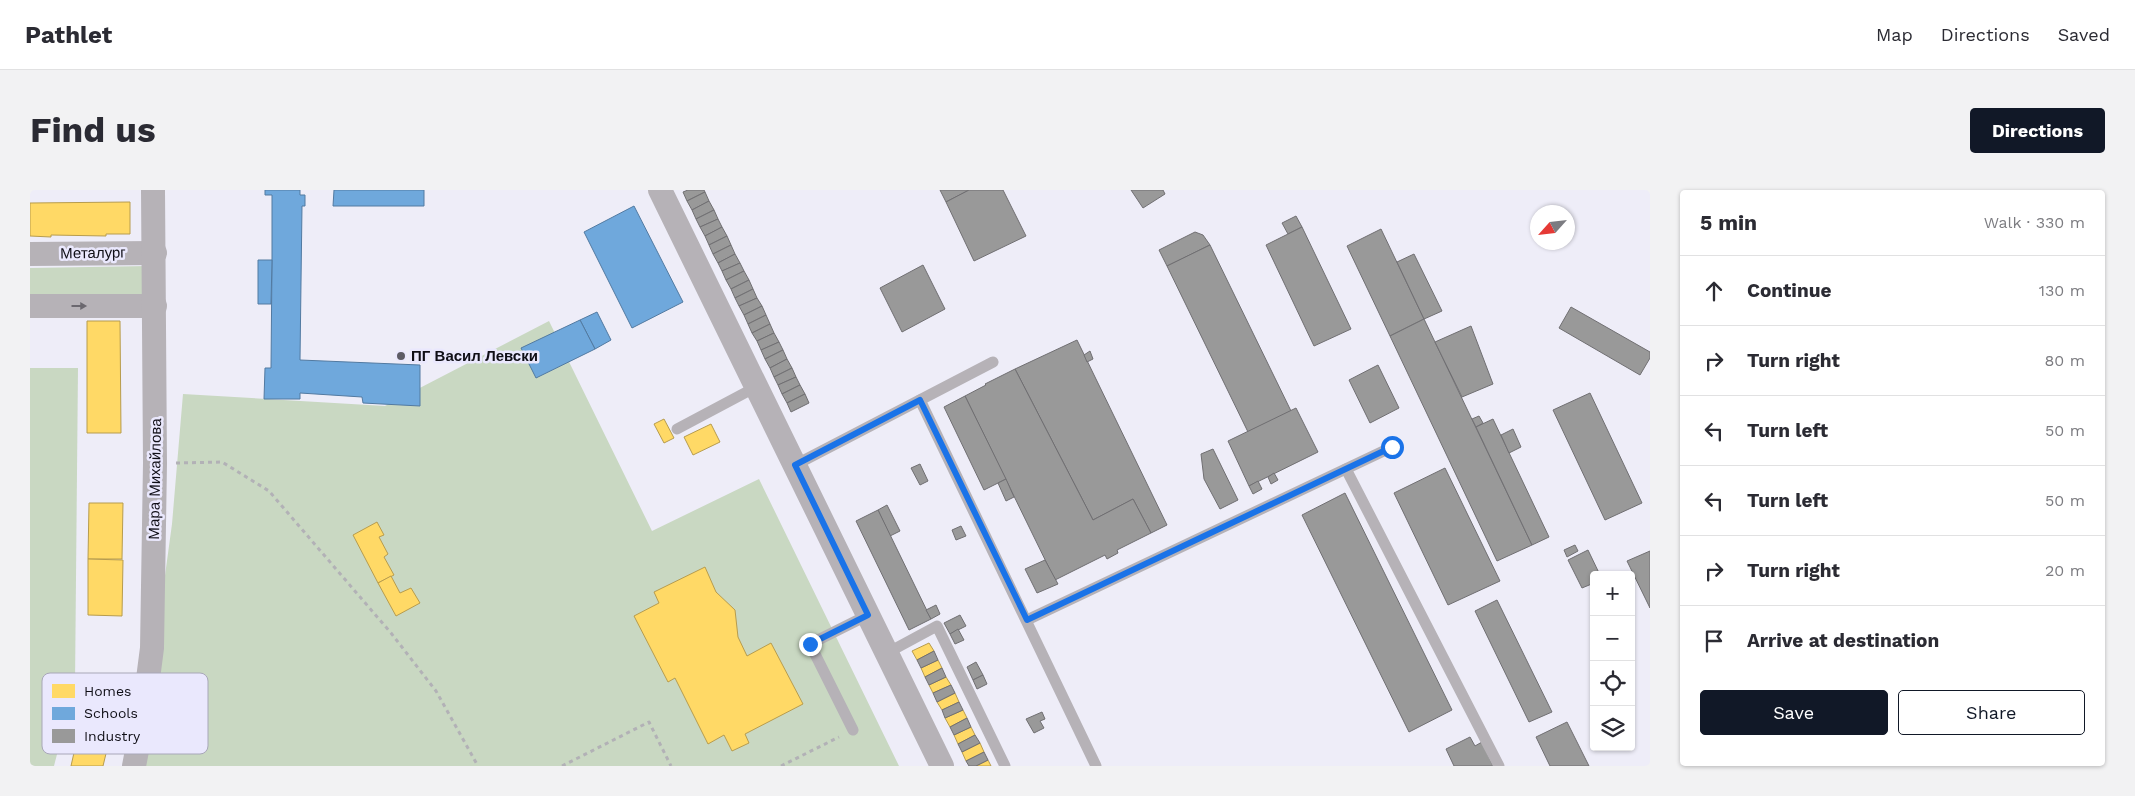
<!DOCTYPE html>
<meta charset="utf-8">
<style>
:root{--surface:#fff;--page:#f2f2f3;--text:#2b2b33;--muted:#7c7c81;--line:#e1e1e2;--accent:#111827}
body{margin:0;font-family:"Work Sans",sans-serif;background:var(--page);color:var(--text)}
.controls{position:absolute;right:15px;bottom:15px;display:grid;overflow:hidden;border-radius:5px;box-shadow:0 1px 4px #0004}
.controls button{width:45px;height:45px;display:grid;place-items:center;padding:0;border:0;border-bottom:1px solid var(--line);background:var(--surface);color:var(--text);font:25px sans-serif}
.compass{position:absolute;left:1500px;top:15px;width:45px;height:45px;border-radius:50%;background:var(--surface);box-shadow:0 1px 4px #0004;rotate:243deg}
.stop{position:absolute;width:15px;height:15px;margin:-11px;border:4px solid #1a73e8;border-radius:50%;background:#fff}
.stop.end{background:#1a73e8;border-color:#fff;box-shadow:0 1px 5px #0008}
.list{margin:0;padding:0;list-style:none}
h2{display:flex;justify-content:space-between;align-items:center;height:65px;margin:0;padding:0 20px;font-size:21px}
h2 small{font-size:16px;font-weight:400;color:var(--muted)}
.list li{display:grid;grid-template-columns:32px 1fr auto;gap:15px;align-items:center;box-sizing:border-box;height:70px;padding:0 20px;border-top:1px solid var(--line)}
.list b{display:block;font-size:19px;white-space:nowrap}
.list em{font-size:16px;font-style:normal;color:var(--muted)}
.actions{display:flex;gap:10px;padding:15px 20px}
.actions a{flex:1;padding:11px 0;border:1px solid var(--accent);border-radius:5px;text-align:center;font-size:18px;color:var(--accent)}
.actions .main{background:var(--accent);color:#fff}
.icon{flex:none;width:28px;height:28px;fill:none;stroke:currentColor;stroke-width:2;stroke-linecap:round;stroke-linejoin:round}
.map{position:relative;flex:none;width:1620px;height:576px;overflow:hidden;border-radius:5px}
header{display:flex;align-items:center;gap:30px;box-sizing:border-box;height:70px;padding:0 25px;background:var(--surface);border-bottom:1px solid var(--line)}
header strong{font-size:24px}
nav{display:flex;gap:28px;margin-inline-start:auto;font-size:18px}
.intro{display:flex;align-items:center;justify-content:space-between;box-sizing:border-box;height:120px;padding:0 30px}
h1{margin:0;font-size:35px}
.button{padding:12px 22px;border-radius:5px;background:var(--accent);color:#fff;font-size:18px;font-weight:700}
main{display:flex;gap:30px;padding:0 30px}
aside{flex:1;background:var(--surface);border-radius:5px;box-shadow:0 1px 4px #0004}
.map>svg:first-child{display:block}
.green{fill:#c9d8c2}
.homes{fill:#ffd966;stroke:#b79c4e}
.schools{fill:#6fa8dc;stroke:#527aa1}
.industry{fill:#999;stroke:#706f72}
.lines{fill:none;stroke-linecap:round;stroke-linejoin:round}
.path{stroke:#b2b1b6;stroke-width:3;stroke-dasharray:4 4;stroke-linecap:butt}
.service{stroke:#b6b2b7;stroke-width:11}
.minor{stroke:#b6b2b7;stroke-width:24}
.oneway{fill:#6b686f}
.route{stroke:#1a73e8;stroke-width:6}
.poi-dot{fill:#5d5c65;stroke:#eae8fd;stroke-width:2}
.labels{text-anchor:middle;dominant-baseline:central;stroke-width:5;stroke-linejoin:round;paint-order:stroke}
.street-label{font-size:15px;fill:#0f0e16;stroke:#eae8fd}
.poi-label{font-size:15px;font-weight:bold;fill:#0f0e16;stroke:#eae8fd;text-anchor:start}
.key{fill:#eae8fd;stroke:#a8a7b8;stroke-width:1}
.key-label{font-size:14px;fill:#0f0e16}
</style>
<header>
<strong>Pathlet</strong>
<nav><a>Map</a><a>Directions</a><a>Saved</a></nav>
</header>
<div class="intro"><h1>Find us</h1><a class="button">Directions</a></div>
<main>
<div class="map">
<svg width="1620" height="576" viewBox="0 0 1620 576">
<rect width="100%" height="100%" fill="#eeedf8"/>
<!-- green -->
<g class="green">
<path d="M118 76 119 106 0 109V78Z"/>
<path d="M519 131 622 341 729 289 869 576H109L142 334 153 204 355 216Z"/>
<path d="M0 178H48L45 494 24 576H0Z"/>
</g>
<!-- homes -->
<g class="homes">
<path d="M100 12V44H76V46L21 45V47L0 46V13Z"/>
<path d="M57 131H90L91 243H57Z"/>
<path d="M634 229 644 248 634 253 624 234Z"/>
<path d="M681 234 690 252 663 265 654 247Z"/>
<path d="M59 313H93L92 369H58Z"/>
<path d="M347 332 354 345 349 347 358 364 354 367 364 385 348 393 323 345Z"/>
<path d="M58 369 93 370 92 426 58 425Z"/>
<path d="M675 377 686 402 705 420 708 447 717 466 741 453 773 514 715 544 719 553 702 561 694 545 678 554 645 488 638 492 604 426 629 413 624 402Z"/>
<path d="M361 386 370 403 381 398 390 413 366 426 348 393Z"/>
<path d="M899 453 904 461 887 470 882 461Z"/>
<path d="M908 470 912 478 895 487 891 478Z"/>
<path d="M916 487 921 495 903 503 899 495Z"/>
<path d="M925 503 929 512 912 520 907 512Z"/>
<path d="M933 520 937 528 920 537 915 528Z"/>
<path d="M50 536 81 543 73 576H41Z"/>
<path d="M941 537 945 545 928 554 924 545Z"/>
<path d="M950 553 954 562 936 571 932 562Z"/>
<path d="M958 570 961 576H946Z"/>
</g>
<!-- schools -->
<g class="schools">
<path d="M235 0H270V5H275V16H272L270 170 390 175V216L333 213 332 207 270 203V209H234L235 178H241L242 70V5H235Z"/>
<path d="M304 0H394V16H303Z"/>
<path d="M604 16 653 112 602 138 554 42Z"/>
<path d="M228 70H242L241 114H228Z"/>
<path d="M567 122 581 150 565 159 550 130Z"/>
<path d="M550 130 565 159 506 188 491 158Z"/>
</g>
<!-- industry -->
<g class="industry">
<path d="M658 0H674L675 2 657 11 653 2Z"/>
<path d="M910 0H939L916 12Z"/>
<path d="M939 0H973L996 46 944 71 916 12Z"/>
<path d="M1101 0H1133L1135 4 1113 18Z"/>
<path d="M675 2 679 11 662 20 657 11Z"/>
<path d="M679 11 684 20 666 29 662 20Z"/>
<path d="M684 20 688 29 670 37 666 29Z"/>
<path d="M1266 26 1272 37 1258 44 1252 33Z"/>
<path d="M688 29 692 37 675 46 670 37Z"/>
<path d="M692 37 697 46 679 55 675 46Z"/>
<path d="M1272 37 1321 139 1284 156 1236 55Z"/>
<path d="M1351 39 1394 129 1360 146 1317 56Z"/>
<path d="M1165 42 1173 45 1180 55 1137 76 1129 60Z"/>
<path d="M697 46 701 55 683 64 679 55Z"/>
<path d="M701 55 705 64 688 73 683 64Z"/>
<path d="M1180 55 1261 221 1218 242 1137 76Z"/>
<path d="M705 64 710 73 692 81 688 73Z"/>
<path d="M1384 64 1412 121 1394 129 1367 72Z"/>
<path d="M710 73 714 81 696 90 692 81Z"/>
<path d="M893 75 915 119 872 142 850 98Z"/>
<path d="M714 81 719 90 701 99 696 90Z"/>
<path d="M719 90 723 99 705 108 701 99Z"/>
<path d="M723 99 727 108 709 116 705 108Z"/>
<path d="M727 108 732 116 714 125 709 116Z"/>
<path d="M732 116 736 125 718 134 714 125Z"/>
<path d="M1541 117 1620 162V168L1610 185 1529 138Z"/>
<path d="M736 125 740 134 722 143 718 134Z"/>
<path d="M1394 129 1502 355 1467 371 1360 146Z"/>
<path d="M740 134 744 143 727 151 722 143Z"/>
<path d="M1441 136 1463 194 1432 207 1405 152Z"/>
<path d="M744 143 749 152 731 160 727 151Z"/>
<path d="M1047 150 1137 335 1121 343 1103 309 1063 330 985 179Z"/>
<path d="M749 152 753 160 735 169 731 160Z"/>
<path d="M753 160 757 169 740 178 735 169Z"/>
<path d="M1060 161 1063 169 1057 172 1054 165Z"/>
<path d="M757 169 762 178 744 187 740 178Z"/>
<path d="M1348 175 1369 218 1340 233 1319 190Z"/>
<path d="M762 178 766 187 748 195 744 187Z"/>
<path d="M985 179 1063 330 1103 309 1121 343 1087 360 1088 363 1077 369 1075 365 1025 390 935 206 956 195 955 194Z"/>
<path d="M766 187 770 195 752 204 748 195Z"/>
<path d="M770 195 775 204 757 213 752 204Z"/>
<path d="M1560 203 1612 313 1575 330 1523 220Z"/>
<path d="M775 204 779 213 761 222 757 213Z"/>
<path d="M935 206 976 289 954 300 914 217Z"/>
<path d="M1266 218 1288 262 1219 296 1198 251Z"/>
<path d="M1449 226 1453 233 1446 237 1442 229Z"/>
<path d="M1463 229 1519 347 1502 355 1446 237Z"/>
<path d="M1483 239 1491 257 1479 263 1471 245Z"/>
<path d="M1183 259 1208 310 1190 319 1174 289 1171 264Z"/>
<path d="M890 274 898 291 890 295 881 278Z"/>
<path d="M1415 278 1470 391 1418 415 1364 303Z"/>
<path d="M1244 283 1248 290 1241 294 1238 287Z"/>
<path d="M976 289 984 307 976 311 968 293Z"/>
<path d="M1228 291 1232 299 1223 304 1219 296Z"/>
<path d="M1315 303 1422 520 1379 542 1272 325Z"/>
<path d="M857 315 870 341 860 346 848 320Z"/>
<path d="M848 320 901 429 879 440 826 331Z"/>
<path d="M931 336 936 346 926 350 922 340Z"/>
<path d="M1545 355 1548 361 1537 367 1534 360Z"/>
<path d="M1558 360 1570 385H1564V393L1552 398 1538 370Z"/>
<path d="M1620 361V418L1597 371Z"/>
<path d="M1015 370 1028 394 1007 403 995 379Z"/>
<path d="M1467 410 1522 522 1499 532 1445 421Z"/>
<path d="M906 415 910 424 901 429 896 420Z"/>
<path d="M930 425 936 436 920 444 914 433Z"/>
<path d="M928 439 934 450 925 454 920 444Z"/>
<path d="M904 461 908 470 891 478 887 470Z"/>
<path d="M946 472 953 485 943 490 937 477Z"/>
<path d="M912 478 916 487 899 495 895 487Z"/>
<path d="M953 485 957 494 947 499 943 490Z"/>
<path d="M921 495 925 503 907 512 903 503Z"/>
<path d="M929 512 933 520 915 528 912 520Z"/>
<path d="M1012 522 1015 529 1010 531 1014 538 1004 543 996 529Z"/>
<path d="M937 528 941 537 924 545 920 537Z"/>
<path d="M1537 532 1559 576H1520L1506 547Z"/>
<path d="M945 545 950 553 932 562 928 554Z"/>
<path d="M1440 547 1445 556 1452 552 1463 576H1424L1416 559Z"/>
<path d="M954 562 958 570 946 576H939L936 571Z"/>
</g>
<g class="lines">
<!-- path -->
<g class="path">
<path d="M146 273 192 272 239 301 361 443 406 501 448 576"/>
<path d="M532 576 619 532 641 576"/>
<path d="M751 576 809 547"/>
</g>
<!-- service -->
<g class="service">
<path d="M890 210 1066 576"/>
<path d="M647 239 726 197"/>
<path d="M765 275 963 172"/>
<path d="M1316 279 1469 576"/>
<path d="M997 430 1362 257"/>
<path d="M857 463 907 436 975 576"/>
<path d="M823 540 780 454 838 425"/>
</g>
<!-- minor -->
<g class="minor">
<path d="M630 0 912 576"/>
<path d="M0 64 125 63"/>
<path d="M0 116H125"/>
<path d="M104 576 112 535 122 458 125 273 123 0"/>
</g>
</g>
<!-- one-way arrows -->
<defs><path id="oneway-solid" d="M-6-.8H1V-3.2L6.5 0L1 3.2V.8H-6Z" transform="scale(1.25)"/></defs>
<use class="oneway" href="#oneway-solid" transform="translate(49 116)"/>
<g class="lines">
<!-- route -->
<path class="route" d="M780 454 838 425 765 275 890 210 997 430 1362 257"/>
</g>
<!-- markers -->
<circle class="poi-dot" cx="371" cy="166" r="5"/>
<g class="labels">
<!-- street labels -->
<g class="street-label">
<text transform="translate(63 63) rotate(-1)">Металург</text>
<text transform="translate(125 289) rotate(-89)">Мара Михайлова</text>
</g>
<!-- poi labels -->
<g class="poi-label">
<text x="381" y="166">ПГ Васил Левски</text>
</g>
</g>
<!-- legend -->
<rect x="12" y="483" width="166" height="81" rx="8" class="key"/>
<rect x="22" y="494" width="23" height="14" fill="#ffd966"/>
<rect x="22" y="517" width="23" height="13" fill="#6fa8dc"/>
<rect x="22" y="539" width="23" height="14" fill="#999"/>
<g class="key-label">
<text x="54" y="506">Homes</text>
<text x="54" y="528">Schools</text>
<text x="54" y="551">Industry</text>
</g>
</svg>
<div class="controls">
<button>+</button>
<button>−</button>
<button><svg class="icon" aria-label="locate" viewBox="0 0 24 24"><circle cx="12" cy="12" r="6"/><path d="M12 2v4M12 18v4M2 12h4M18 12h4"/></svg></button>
<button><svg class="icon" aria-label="layers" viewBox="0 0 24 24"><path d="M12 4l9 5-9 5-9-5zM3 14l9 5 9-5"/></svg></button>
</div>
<svg class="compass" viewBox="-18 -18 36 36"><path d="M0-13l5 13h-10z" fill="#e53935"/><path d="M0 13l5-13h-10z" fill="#7c7c81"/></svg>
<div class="stop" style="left:1362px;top:257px"></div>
<div class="stop end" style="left:780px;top:454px"></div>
</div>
<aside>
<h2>5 min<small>Walk · 330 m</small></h2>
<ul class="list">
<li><svg class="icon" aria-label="ahead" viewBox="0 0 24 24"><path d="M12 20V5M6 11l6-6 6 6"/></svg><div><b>Continue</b></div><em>130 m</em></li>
<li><svg class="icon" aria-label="right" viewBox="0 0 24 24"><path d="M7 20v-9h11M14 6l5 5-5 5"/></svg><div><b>Turn right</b></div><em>80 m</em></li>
<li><svg class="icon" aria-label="left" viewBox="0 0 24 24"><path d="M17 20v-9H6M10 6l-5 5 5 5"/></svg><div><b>Turn left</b></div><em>50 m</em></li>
<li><svg class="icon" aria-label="left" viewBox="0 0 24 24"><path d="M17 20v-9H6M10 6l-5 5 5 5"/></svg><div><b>Turn left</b></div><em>50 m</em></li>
<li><svg class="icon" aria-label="right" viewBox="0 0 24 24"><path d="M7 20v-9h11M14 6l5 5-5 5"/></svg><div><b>Turn right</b></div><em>20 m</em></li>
<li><svg class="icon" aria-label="arrive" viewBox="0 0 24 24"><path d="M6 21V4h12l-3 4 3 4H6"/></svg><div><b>Arrive at destination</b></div></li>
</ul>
<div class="actions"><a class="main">Save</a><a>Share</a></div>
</aside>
</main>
